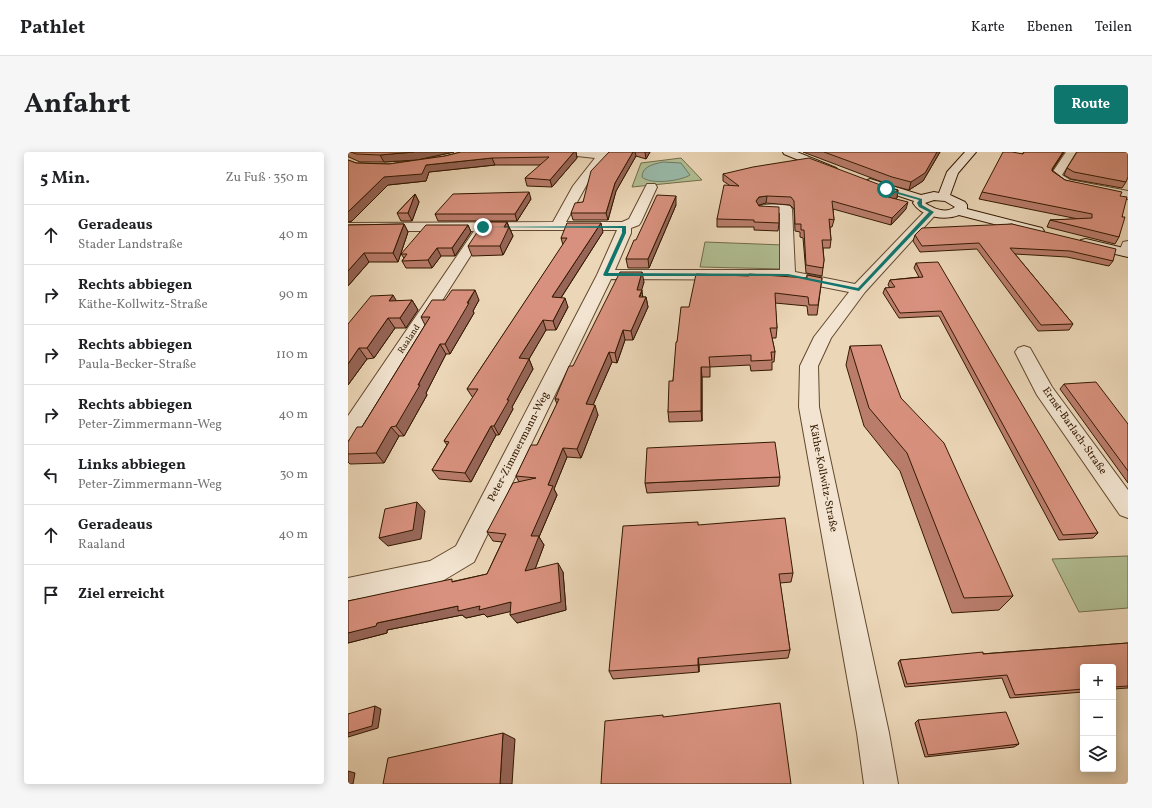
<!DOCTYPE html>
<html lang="de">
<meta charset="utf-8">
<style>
:root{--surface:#fff;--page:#f6f6f6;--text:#202124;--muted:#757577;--line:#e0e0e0;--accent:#0f766e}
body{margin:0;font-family:Vollkorn,serif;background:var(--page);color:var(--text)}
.controls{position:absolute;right:12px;bottom:12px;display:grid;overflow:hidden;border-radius:4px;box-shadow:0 2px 10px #0003}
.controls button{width:36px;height:36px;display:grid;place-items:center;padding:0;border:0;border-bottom:1px solid var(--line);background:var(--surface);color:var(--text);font:20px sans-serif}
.stop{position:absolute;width:12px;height:12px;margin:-9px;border:3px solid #0f766e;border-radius:50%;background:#fff}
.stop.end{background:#0f766e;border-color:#fff;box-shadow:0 1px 4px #0008}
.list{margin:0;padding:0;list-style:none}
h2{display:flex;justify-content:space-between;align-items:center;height:52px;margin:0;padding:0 16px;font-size:17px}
h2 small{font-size:13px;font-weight:400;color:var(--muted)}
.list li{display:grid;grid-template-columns:26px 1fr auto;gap:12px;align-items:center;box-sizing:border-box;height:60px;padding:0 16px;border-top:1px solid var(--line)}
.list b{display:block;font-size:15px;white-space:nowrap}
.list p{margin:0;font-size:13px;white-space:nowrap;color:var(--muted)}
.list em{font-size:13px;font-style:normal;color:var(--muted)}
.icon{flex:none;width:22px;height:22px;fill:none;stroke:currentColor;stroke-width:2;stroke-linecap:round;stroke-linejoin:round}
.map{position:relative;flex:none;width:780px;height:632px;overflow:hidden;border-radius:4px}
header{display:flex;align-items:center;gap:24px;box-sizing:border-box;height:56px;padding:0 20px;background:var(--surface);border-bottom:1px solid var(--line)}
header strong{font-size:19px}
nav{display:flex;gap:22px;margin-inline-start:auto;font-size:14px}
.intro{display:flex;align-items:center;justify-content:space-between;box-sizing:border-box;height:96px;padding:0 24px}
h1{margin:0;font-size:28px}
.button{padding:10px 18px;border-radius:4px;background:var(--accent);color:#fff;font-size:14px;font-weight:700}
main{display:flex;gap:24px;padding:0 24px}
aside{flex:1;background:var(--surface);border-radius:4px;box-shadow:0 2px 10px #0003}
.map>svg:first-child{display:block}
.green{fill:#b1bf93;stroke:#726c4a}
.water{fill:#99baa9;stroke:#717a66}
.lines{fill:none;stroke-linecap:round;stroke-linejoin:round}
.street-casing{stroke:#62482e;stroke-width:2}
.secondary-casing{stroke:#341901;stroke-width:2}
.street{fill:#f2e4d0;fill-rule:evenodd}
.secondary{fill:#f2e4d0;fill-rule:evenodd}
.wall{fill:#ba7d6c;stroke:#341901}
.shaded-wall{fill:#976658;stroke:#341901}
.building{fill:#d8917e;stroke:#341901}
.route{fill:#0f766e}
.labels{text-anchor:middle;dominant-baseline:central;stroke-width:3.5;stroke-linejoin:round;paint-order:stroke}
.far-street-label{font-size:9px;fill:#341901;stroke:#f2e4d0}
.street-label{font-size:11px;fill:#341901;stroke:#f2e4d0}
</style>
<header>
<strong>Pathlet</strong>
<nav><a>Karte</a><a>Ebenen</a><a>Teilen</a></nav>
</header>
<div class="intro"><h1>Anfahrt</h1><a class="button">Route</a></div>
<main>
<aside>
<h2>5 Min.<small>Zu Fuß · 350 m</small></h2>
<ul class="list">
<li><svg class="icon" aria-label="ahead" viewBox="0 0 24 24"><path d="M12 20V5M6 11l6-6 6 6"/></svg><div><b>Geradeaus</b><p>Stader Landstraße</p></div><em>40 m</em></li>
<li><svg class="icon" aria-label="right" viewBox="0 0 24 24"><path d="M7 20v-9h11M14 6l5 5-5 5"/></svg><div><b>Rechts abbiegen</b><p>Käthe-Kollwitz-Straße</p></div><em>90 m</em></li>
<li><svg class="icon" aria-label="right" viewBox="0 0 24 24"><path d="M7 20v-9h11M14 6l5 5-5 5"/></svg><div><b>Rechts abbiegen</b><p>Paula-Becker-Straße</p></div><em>110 m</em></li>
<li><svg class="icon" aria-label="right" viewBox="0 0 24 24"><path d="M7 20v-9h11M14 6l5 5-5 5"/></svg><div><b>Rechts abbiegen</b><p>Peter-Zimmermann-Weg</p></div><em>40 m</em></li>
<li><svg class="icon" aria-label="left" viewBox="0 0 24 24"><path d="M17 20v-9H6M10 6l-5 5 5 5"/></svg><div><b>Links abbiegen</b><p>Peter-Zimmermann-Weg</p></div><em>30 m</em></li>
<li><svg class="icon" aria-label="ahead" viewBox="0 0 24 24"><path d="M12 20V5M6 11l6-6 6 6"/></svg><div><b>Geradeaus</b><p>Raaland</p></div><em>40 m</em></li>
<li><svg class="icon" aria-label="arrive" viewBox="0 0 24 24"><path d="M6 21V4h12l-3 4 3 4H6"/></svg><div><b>Ziel erreicht</b></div></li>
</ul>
</aside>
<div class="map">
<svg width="780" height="632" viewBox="0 0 780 632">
<rect width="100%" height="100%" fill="#ebd6b7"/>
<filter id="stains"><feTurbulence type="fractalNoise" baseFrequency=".005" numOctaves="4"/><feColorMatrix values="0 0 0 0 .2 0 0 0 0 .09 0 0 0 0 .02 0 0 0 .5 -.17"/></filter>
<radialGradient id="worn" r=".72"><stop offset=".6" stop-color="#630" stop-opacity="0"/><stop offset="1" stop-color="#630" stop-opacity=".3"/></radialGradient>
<!-- green -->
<g class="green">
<path d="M333 6 354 28 284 35 293 11Z"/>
<path d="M357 90 435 93V117L352 115Z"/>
<path d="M780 404V456L731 460 704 407Z"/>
</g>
<!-- water -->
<path class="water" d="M315 10 333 11 342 23C333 29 302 33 294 25 294 14 306 12 315 10Z"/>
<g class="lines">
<!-- street casing -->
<g class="street-casing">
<g id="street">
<path d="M215 0H267L257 9 243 25 218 70H274L281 67 299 32H307L309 35 293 70 291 73 283 76V81L267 118H432V61L411 60 409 57 411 54C420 52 433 52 442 54L444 57 447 120 507 132 579 57H589L590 60 517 140 483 186 470 214 471 255 541 581 550 632H516L509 581 451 255 452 214 466 185 501 140 440 128 263 127 126 410 96 428 87 432 0 450V426L82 409 108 394 249 123 269 78H139L7 285 0 288V264L126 79H0V71L205 70 225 34 247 6 220 3Z"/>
<path d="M718 0H728L714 23 722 28 780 39V47L714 33 702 24Z"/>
<path d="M780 89V104L773 103 771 100 775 90Z"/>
<path d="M676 194 682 196 704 235 780 338V366L772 363 689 243 667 200 670 196Z"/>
</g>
</g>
<!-- secondary casing -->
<g class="secondary-casing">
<g id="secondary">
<path d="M435 0H449L488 16 490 18 488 20H480L436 2Z"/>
<path d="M617 0H628L610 21 602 43 617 50 619 53V57L694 76 696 79 694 82 689 83 611 63C596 69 574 65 565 51L566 49 518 33 516 31 518 29 522 27 573 43 586 40 591 41 599 20ZM586 48 597 49 607 55C598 62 586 57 577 51Z"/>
<path d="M738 87 780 97V105L733 94 731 91 733 88Z"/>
</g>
</g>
<!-- street -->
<use href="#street" class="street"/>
<!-- secondary -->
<use href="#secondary" class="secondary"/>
</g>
<!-- wall -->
<g class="wall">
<path d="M0 0H106L69 8 36 10H12L1 5H0Z"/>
<path d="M113 0H228L229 6 204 35 179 34 177 26 193 13H147L81 20 78 29 40 33 4 69 0 70V8L8 11 41 12 97 4Z"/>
<path d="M261 0H302L298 7 288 4 268 39 260 68H225L223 61 235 50Z"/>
<path d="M455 0H592L575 29 561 38 542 33Z"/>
<path d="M676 0H716L704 18 717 28 772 44 774 65 771 85 767 92 699 75 702 68 730 67 631 47 634 40Z"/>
<path d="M719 16 778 30 774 36 723 27 716 23Z"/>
<path d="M375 22 535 34 550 38 549 46 547 47 558 57 543 73 485 57 486 68 484 75H482L483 88 482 96H475L476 108 474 124 458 121 455 86 452 85V80L447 79 446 57 442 53 418 51 410 53 431 71 430 79 406 78V75H369V67L381 33 375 29Z"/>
<path d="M67 42 71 50 64 69H53L49 61Z"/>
<path d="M183 47 169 69H90L87 62Z"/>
<path d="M328 53 301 116H280L278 107 288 88Z"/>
<path d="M159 70 165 84 155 103 124 104 120 94Z"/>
<path d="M56 72 60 80 50 110H21L0 134V73Z"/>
<path d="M664 72 765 109 761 114 719 105 667 102 725 172 721 178 690 179 629 97 572 100 565 89 567 83Z"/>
<path d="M120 73 123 80 107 104H93L84 116H58L54 109 56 106 53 102Z"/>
<path d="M255 80 213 146 220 155 208 178H198L181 207 185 217 164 255 165 257 151 283H148L123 330 91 327 84 318 99 293 96 289 125 246 119 237 215 93 213 86Z"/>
<path d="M568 111 750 381 745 386 711 388 591 164 551 166 535 141 537 136H542L540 133 542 128 571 125 566 116Z"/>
<path d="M459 123 474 126 469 163H460L459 154 427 151 429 176 428 186H424L427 200 426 210H424V218L403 219 402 213 362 215V225H354V269L321 270 320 260 325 229 329 190 341 155 459 126Z"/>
<path d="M296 130 293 138 295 145H298L300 155 285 188H277L269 211 264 210 245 253 250 263 233 306 219 305 206 337 209 343 191 385 196 393 187 417 215 420 218 458 169 471 162 459 139 465 136 462 118 466 114 463 39 478V481L0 491V449L107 429 139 422 154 390 145 389 139 380 171 330 168 324 189 293 209 252 207 247 225 214Z"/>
<path d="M64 148 70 158 58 176H47L26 206 19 207 0 233V172Z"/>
<path d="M131 148 125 159 126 161 102 202H98L78 241 79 243 56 284H51L36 311 2 312 0 310V290L14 275 77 173 73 165Z"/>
<path d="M502 194 553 246 665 444 651 458 604 461 552 319 516 274 498 213Z"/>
<path d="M716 232 780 272V331L712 237Z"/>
<path d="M432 325 431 334 299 341 297 331Z"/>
<path d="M350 373 445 421 443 430 432 431 442 498 440 506 351 513V520L265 527 261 519Z"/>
<path d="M780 491V536L765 537V515H735V540L662 546 654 526 557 535 550 511 552 508Z"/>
<path d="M570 568 671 592 666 595 577 605 567 571Z"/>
</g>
<!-- shaded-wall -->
<g class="shaded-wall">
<path d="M65 0H106L69 8 36 10 32 3Z"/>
<path d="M226 0H228L229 6 204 35 202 28Z"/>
<path d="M285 0H287L288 4 268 39 260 68 258 61 267 31Z"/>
<path d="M297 0H302L298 7Z"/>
<path d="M589 0H592L575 29 561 38 563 30Z"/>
<path d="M715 0H716L701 23 704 17Z"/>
<path d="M144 6 147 13 81 20 78 29 40 33 4 69 0 70V60L36 25 78 13Z"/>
<path d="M550 38 549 46 539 52 540 45Z"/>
<path d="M181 40 183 47 169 69 167 62Z"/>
<path d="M67 42 71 50 64 69 60 61Z"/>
<path d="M328 44V53L301 116 300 107Z"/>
<path d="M419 44 418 51 411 53 408 56V49L411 45Z"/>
<path d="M560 50 558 57 543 73 544 66Z"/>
<path d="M159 70 161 76V75L165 84 155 103 152 94 156 75Z"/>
<path d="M253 71 255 80 207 155 204 145Z"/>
<path d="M56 72 60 80 50 110 45 101Z"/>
<path d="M120 73 123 80 107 104 104 96Z"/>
<path d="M89 96 93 104 84 116 80 108Z"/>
<path d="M16 101 21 110 0 134V119Z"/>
<path d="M294 120 296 130 292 144 294 138 295 148 293 154 289 138Z"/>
<path d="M127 138 131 148 125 159 126 161 102 202 97 192Z"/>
<path d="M45 143 51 153 41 149Z"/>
<path d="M298 145 300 155 285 188 283 179Z"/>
<path d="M217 146 220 155 208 178 205 169Z"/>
<path d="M64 148 70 158 58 176 52 166Z"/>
<path d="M40 166 47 176 26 206 19 196Z"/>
<path d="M195 168 198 178 181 207 185 217 164 255 165 257 151 283 146 274 159 248 171 206Z"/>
<path d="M275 178 277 188 269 211 267 201Z"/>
<path d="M92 192 98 202 78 241 79 243 56 284 48 274Z"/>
<path d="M11 196 19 207 0 233V212Z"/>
<path d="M261 200 264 210 241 262 238 252Z"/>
<path d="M353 215 354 225V269L353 259Z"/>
<path d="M247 253 250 263 233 306 229 297Z"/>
<path d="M143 274 148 283 123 330 117 321Z"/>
<path d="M43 275 51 284 36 311 28 301Z"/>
<path d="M215 296 219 305 206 337 209 343 191 385 196 393 183 428 177 419 183 384 200 333Z"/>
<path d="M69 350 77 359 73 387 40 394 31 386Z"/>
<path d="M210 411 215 420 218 458 169 471 162 463Z"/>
<path d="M163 450 169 458 139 465 136 462 118 466 114 463 39 478V481L0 491V481L29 471 110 454H132Z"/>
<path d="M350 506 351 513V520L350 513Z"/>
<path d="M27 554 33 557 30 576 0 585V581Z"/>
<path d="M155 581 167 587 164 632H152Z"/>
<path d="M0 619 7 621 5 632H0Z"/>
</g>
<!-- building -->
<g class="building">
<path d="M3 0H66L32 3 8 2Z"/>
<path d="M113 0H226L202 28 177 26 201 5 144 6 78 13 74 22 36 25 0 60V8L8 11 41 12 97 4Z"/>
<path d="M261 0H285L267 31 258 61H223L227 51 235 50 243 19Z"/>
<path d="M476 0H589L577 21 563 30 544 25Z"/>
<path d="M655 0H664L675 2 676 0H715L704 17V19L717 28 774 40 772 44 779 45 774 65H777L771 85 702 68 744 66V62L634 40Z"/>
<path d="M729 0H780V25L778 30 726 20 719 16Z"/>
<path d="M461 6 535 34 550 38 540 45 560 50 544 66 484 49 486 68 481 67 483 88H474L476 108 475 116 458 113 456 78H453V72H447L446 49 443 45 419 44 411 45 408 49 411 54 431 55V71L406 70V68L369 67 376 33 391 34 375 22 405 15Z"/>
<path d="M181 40 167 62H87L105 42Z"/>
<path d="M67 42 60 61H49Z"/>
<path d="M309 43 328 44 300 107H278L286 88H288Z"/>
<path d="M136 70H159L156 75H161L152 94H120Z"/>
<path d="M219 71H253L204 145 217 146 205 169 195 168 171 206 181 207 159 248H161L146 274H143L117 321 84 318 101 290 96 289 130 237H119L219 86H213Z"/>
<path d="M56 72 45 101H16L0 119V73Z"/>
<path d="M664 72 768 97 765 109 722 99 662 96 725 172 693 173 631 91 574 94 567 83 574 76Z"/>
<path d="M78 73H120L104 96H89L80 108 54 109 59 102H53Z"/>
<path d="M590 110 750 381 715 383 593 159 552 161 537 136 547 135 542 128 575 125 568 111Z"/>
<path d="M272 120H294L289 138H294L291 145H298L283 179 275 178 267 201 261 200 238 252 247 253 229 297 215 296 200 333 205 334 183 384H191L177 419 210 411 213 450 162 463 163 450 131 458 132 454 110 459V454L29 471 28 474 0 481V449L56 437 104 427V430L139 422 158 382 139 380 165 331 188 326 168 324 183 293H189L211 247H207L221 214H225Z"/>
<path d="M348 122 401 124V122L459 126V123L474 126 470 153H461L460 145 427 141 429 176H422L427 200H423L424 208 403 209V203L361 205 362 215H353V259L320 260 321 229H325L328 190H329L333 155H341Z"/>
<path d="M104 138H127L119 151H121L97 192H92L70 233H72L48 274 43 275 28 301 0 302V290L9 275H14L82 165H73L84 148H97Z"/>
<path d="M45 143 41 149 64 148 52 166H40L19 196H11L0 212V172L23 144Z"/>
<path d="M533 193 553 246 596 291 665 444 616 446 559 301 521 256 502 194Z"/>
<path d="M748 230 780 272V319L716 232Z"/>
<path d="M427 290 432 325 297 331 299 296Z"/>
<path d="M69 350 65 378 31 386 37 357Z"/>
<path d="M437 366 445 421 431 422 442 498 350 506V513L261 519 275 374 350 370V373Z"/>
<path d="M780 491V534L765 535V515H735V537L667 543 659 523 559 532 552 508 635 500V502Z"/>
<path d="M432 551 443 632H253L257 569 315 563V565Z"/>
<path d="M27 554 24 574 0 581V562Z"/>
<path d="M658 560 671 592 580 603 570 568Z"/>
<path d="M155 581 152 632H35L40 606Z"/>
</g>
<!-- route -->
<path class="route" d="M536 36 574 47V53L586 60 511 139 440 124H257L255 123 274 81V76L133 75 278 74V81L260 121 440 122 510 136 581 60 571 55 569 51 571 48 536 38Z"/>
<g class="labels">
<!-- far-street labels -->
<g class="far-street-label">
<text transform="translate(61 187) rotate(-57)">Raaland</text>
</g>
<!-- street labels -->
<g class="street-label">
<text transform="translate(726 279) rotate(55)">Ernst-Barlach-Straße</text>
<text transform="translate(171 295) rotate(-63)">Peter-Zimmermann-Weg</text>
<text transform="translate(475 326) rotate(79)">Käthe-Kollwitz-Straße</text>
</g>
</g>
<rect width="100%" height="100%" filter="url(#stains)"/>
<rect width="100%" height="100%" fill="url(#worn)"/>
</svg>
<div class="controls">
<button>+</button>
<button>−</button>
<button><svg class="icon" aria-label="layers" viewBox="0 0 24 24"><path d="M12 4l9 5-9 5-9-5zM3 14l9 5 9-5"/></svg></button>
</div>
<div class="stop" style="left:538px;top:37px"></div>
<div class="stop end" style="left:135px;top:75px"></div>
</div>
</main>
